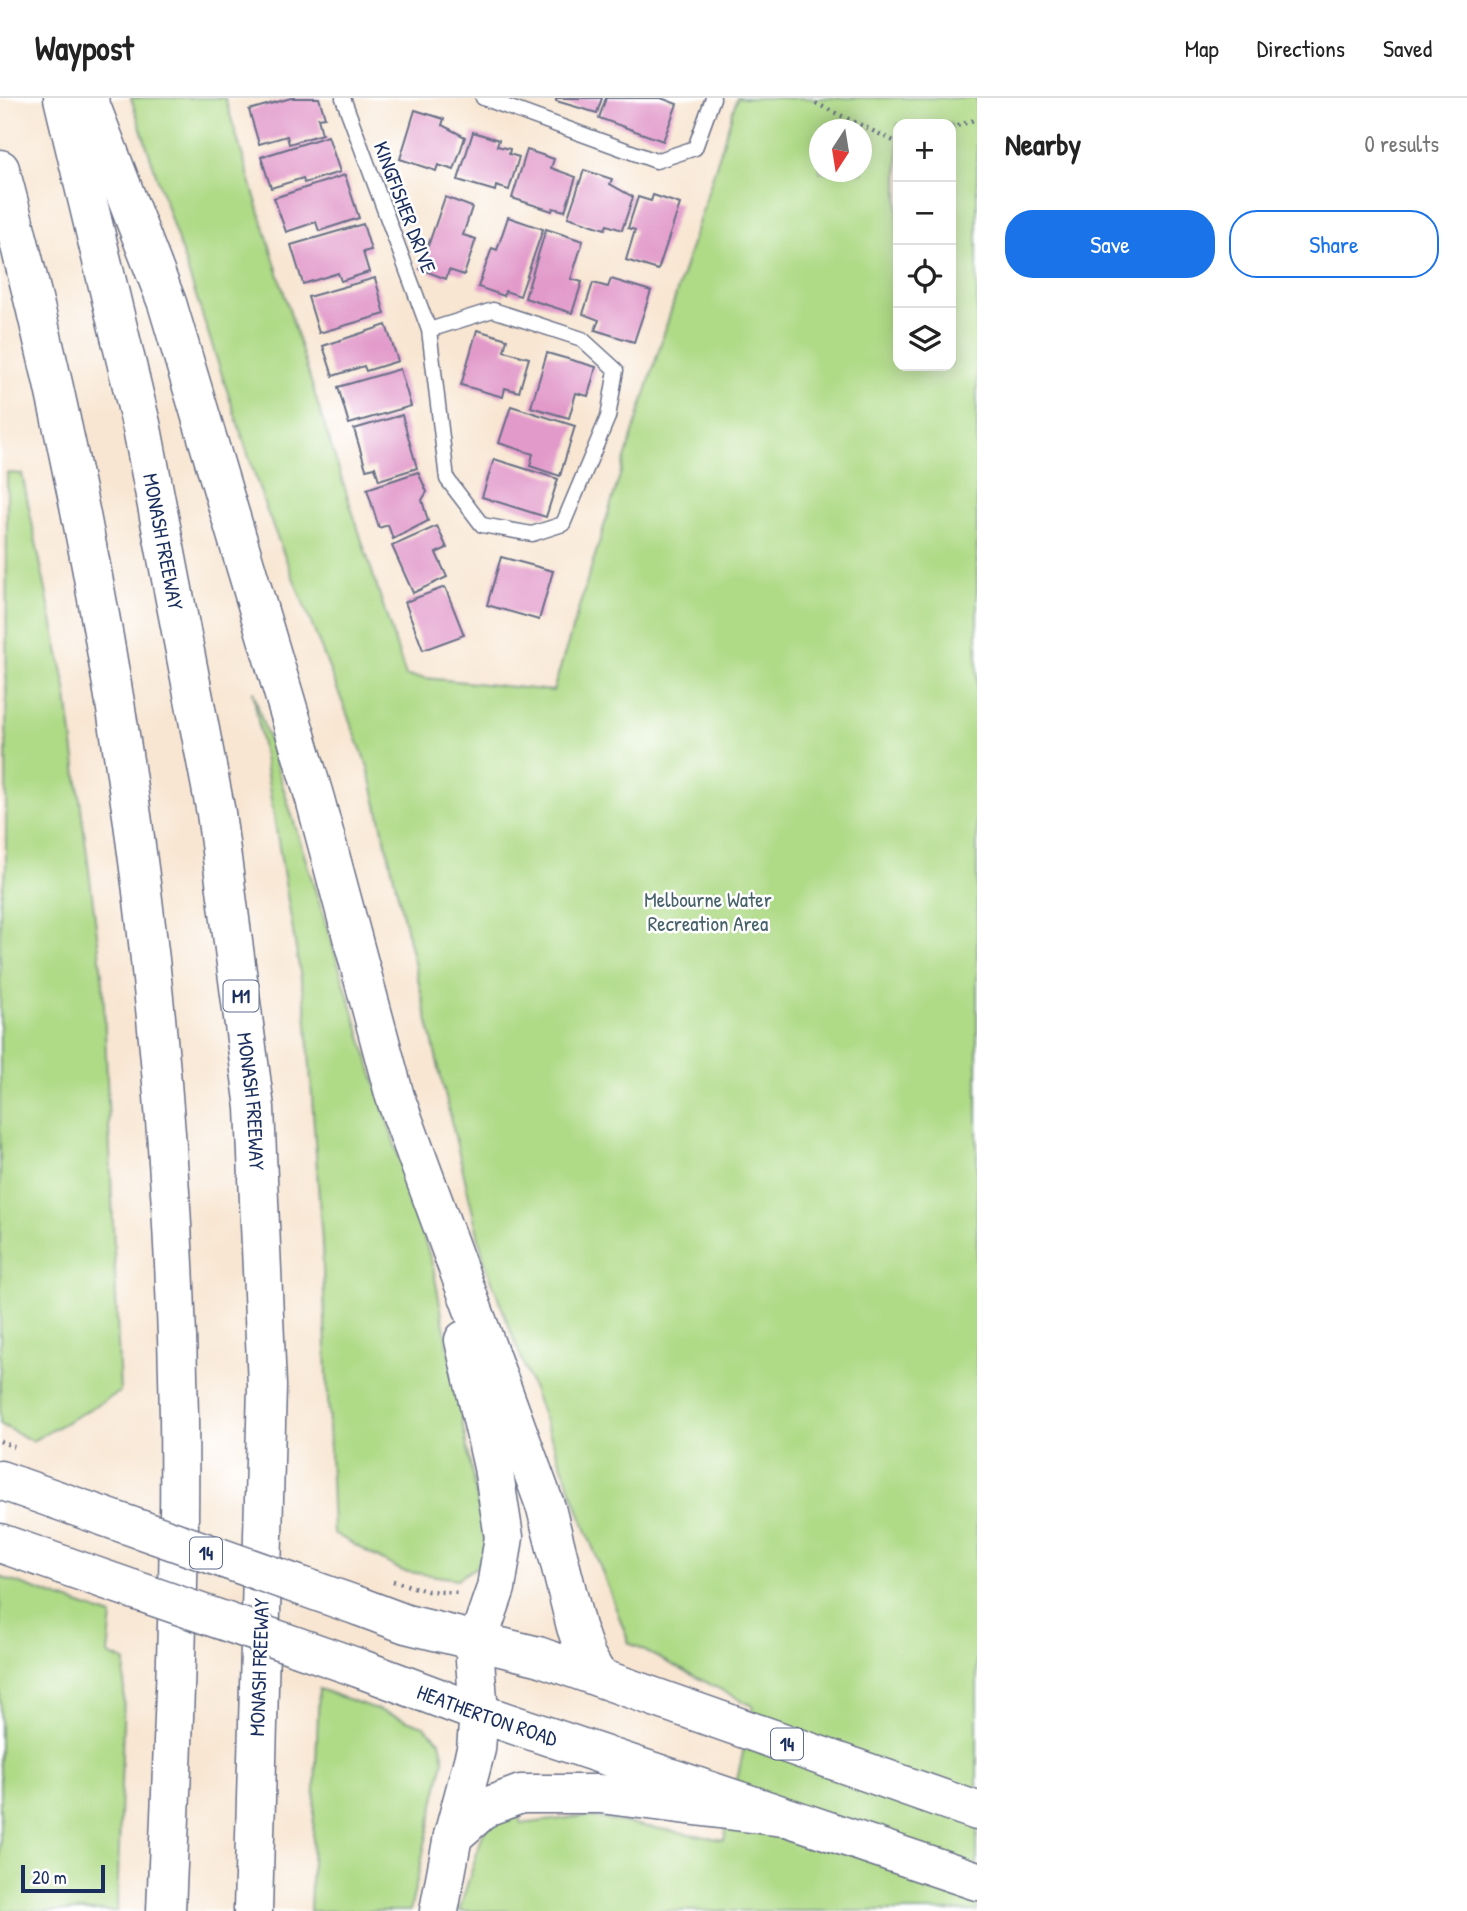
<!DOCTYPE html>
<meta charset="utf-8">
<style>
:root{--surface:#fff;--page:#f2f2f2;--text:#222;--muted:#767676;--line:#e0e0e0;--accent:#1a73e8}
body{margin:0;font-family:"Patrick Hand",sans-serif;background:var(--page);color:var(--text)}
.controls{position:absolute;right:21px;top:21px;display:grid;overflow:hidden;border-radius:14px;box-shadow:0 4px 18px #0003}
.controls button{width:63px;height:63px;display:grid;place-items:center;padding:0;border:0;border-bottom:2px solid var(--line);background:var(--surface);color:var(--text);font:35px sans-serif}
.compass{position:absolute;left:809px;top:21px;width:63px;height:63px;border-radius:50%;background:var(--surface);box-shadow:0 4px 18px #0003;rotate:192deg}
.scale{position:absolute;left:21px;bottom:18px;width:84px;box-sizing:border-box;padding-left:7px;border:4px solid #1b2f5e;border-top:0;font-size:19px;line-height:24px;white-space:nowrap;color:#1b2f5e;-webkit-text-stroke:5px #fff;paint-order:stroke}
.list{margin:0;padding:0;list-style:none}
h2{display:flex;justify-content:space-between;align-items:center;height:91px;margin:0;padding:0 28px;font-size:30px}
h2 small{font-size:23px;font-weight:400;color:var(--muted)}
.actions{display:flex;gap:14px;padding:21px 28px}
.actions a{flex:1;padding:16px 0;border:2px solid var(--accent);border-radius:28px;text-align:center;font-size:24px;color:var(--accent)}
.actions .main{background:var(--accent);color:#fff}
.icon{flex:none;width:38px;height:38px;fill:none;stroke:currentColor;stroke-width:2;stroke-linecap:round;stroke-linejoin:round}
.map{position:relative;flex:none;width:977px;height:1813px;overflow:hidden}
header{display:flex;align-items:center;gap:42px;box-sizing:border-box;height:98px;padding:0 35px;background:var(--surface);border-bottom:2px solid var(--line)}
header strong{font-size:33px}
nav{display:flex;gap:38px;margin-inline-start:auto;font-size:24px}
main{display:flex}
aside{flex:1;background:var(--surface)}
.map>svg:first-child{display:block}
.green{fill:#afda86;stroke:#658472;stroke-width:2;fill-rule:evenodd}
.building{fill:#e29aca}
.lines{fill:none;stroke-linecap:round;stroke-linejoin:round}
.lane-casing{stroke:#686f87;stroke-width:17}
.primary-casing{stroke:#686f87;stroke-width:41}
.highway-casing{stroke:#686f87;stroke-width:41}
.path{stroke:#686f87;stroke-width:4.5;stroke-dasharray:2 5;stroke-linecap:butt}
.lane{stroke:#fff;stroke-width:14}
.primary{stroke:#fff;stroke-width:38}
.highway{stroke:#fff;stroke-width:38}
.primary-bridge-casing{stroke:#686f87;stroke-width:41;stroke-linecap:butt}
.primary-bridge{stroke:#fff;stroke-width:38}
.labels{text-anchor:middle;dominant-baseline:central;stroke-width:5;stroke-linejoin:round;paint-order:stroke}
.shield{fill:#fff;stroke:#5f6d8e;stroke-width:2}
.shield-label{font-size:19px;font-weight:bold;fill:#1b2f5e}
.street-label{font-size:21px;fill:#1b2f5e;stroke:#fff}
.park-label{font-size:21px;fill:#47626a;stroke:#fff}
</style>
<header>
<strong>Waypost</strong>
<nav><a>Map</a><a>Directions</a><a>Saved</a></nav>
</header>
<main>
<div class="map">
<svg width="977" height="1813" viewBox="0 0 977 1813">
<rect width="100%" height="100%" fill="#fff"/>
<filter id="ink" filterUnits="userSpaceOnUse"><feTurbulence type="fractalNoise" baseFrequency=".0143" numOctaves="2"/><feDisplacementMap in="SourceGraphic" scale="14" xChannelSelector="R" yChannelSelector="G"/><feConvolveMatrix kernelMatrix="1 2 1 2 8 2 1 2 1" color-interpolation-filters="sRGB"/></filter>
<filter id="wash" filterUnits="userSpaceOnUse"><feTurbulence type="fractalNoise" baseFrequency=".00686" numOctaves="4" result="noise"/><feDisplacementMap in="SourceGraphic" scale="28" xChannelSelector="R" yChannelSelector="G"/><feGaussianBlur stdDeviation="1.57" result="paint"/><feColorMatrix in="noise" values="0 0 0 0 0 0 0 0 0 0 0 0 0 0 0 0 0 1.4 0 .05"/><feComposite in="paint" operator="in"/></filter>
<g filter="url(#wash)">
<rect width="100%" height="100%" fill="#f8e6d2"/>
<!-- green -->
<g class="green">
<path d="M131 0H225L322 320 406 578 553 593 737 0H977V1813H459L483 1736 493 1722 517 1711 521 1726 586 1718 724 1742 753 1608 629 1545 484 1162 368 669 266 411ZM898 26H951V268H898ZM820 32H862V74H820Z"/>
<path d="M7 375 22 376 66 590 103 884 120 1294 32 1343 0 1326V804L6 769Z"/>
<path d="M253 593 433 1169 485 1445 479 1467 457 1481 402 1473 333 1435 322 1145 306 911Z"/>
<path d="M0 1479 112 1518 108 1556 125 1563 117 1813H0Z"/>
<path d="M319 1591 424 1628 440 1643 444 1662 410 1813H310Z"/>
</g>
<g id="blocks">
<!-- building -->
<g class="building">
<path d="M291 0H319L325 19 318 20 322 36 289 46 287 38 259 46 249 12Z"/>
<path d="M556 0H602L597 15 556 3Z"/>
<path d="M606 0H661L677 6 663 43 599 20Z"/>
<path d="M415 12 444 21 442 27 465 39 454 72 438 67 436 73 400 61Z"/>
<path d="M473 34 499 42 497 48 510 51 509 56 519 59 509 92 496 88 495 93 458 82Z"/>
<path d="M328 38 340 74 304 85 303 80 271 90 261 59Z"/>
<path d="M527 52 554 61 551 70 576 79 565 113 553 110 552 113 512 100Z"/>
<path d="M584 72 612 81 610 86 633 99 622 132 607 127 605 131 568 119Z"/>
<path d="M345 77 359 120 319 133 316 124 286 134 274 100Z"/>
<path d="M653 97 680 106 658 172 626 162 635 132 628 130 638 99 651 103Z"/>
<path d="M445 99 472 109 463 137 476 141 464 177 449 172 446 181 420 171Z"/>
<path d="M508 119 543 131 520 198 505 193 504 198 478 189 492 150 497 152Z"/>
<path d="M363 126 371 152 363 154 369 174 341 183 338 175 303 186 291 147Z"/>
<path d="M546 131 583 143 571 181 582 184 572 215 525 200Z"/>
<path d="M375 180 385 216 319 235 308 199Z"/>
<path d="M611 181 651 193 634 244 595 232 599 222 583 216 593 185 608 189Z"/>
<path d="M386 227 398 263 366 273 364 268 333 278 323 248Z"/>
<path d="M477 232 507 241 504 253 529 260 519 294 505 290 503 299 461 287Z"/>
<path d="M547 255 596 269 588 298 576 295 569 320 531 309Z"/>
<path d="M400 271 411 308 349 326 338 289Z"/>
<path d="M511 308 575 328 560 378 530 368 533 356 499 345Z"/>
<path d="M402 317 417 370 379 382 375 369 366 371 354 331Z"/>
<path d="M494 361 558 381 546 419 482 399Z"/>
<path d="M418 374 427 394 422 402 428 423 393 441 388 427 379 430 367 391Z"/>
<path d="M437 428 447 450 436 455 447 479 413 495 392 448Z"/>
<path d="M501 459 553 473 539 522 487 507Z"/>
<path d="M445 489 464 537 423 552 405 504Z"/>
</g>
</g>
</g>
<g filter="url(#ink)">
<use href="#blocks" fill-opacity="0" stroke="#686f87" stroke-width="2"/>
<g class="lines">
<!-- lane casing -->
<g class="lane-casing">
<g id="lane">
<path d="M343 0 429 232 447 381 482 427 532 436 563 426 608 319 616 272 582 241 493 212 429 232"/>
<path d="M483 0 656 63 695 50 713 0"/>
</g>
</g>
<!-- primary casing -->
<g class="primary-casing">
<g id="primary">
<path d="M0 1382 54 1401"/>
<path d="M0 1445 63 1467"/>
<path d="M358 1508 406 1526 538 1558 977 1713"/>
<path id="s1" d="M356 1569 479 1615 977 1783"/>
</g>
</g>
<!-- highway casing -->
<g class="highway-casing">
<g id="highway">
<path id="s2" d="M63 0 142 330 216 715 255 1010 267 1288 253 1813"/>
<path d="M88 0 167 205 315 701 395 999 546 1410 576 1529 586 1558 598 1579"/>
<path d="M0 71C109 477 172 897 179 1318 181 1483 173 1648 166 1813"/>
<path d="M453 1738 486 1709 521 1696H600L783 1719"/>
<path d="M439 1813 453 1738 476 1651 479 1615 475 1562 477 1545 496 1490 504 1439 493 1369 464 1242"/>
</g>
</g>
<!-- path -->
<g class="path">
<path d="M813 0V4L898 45"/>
<path d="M951 30 977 21"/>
<path d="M0 1343 14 1349"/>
<path d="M393 1483 427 1493 460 1495"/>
</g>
<!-- lane -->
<use href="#lane" class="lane"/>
<!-- primary -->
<use href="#primary" class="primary"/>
<!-- highway -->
<use href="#highway" class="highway"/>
<!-- primary-bridge casing -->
<g class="primary-bridge-casing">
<g id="primary-bridge">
<path d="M54 1401 358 1508"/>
<path d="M63 1467 356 1569"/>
</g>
</g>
<!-- primary-bridge -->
<use href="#primary-bridge" class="primary-bridge"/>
</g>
</g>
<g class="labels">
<!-- shield labels -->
<g class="shield">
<rect x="223.5" y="882.5" width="35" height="31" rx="5"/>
<rect x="190" y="1439.5" width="32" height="31" rx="5"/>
<rect x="771" y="1630.5" width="32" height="31" rx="5"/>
</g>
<g class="shield-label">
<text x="241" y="898">M1</text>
<text x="206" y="1455">14</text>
<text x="787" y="1646">14</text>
</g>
<!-- street labels -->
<g class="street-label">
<text transform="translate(405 109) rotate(69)">KINGFISHER DRIVE</text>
<text stroke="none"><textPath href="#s2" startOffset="455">MONASH FREEWAY</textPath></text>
<text stroke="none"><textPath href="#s2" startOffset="1022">MONASH FREEWAY</textPath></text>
<text transform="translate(259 1569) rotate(-88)">MONASH FREEWAY</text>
<text stroke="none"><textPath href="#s1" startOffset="140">HEATHERTON ROAD</textPath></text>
</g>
<!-- park labels -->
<g class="park-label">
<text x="708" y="801">Melbourne Water<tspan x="708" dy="24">Recreation Area</tspan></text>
</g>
</g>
</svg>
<div class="controls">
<button>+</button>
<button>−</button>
<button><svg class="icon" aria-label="locate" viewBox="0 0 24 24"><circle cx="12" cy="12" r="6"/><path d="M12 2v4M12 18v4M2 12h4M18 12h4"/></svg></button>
<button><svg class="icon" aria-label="layers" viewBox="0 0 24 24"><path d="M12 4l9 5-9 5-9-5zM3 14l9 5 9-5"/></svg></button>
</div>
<svg class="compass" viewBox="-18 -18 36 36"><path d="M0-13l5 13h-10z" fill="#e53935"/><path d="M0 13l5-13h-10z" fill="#767676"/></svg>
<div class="scale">20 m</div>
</div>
<aside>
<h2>Nearby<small>0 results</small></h2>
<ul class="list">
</ul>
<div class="actions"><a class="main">Save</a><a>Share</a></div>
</aside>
</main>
